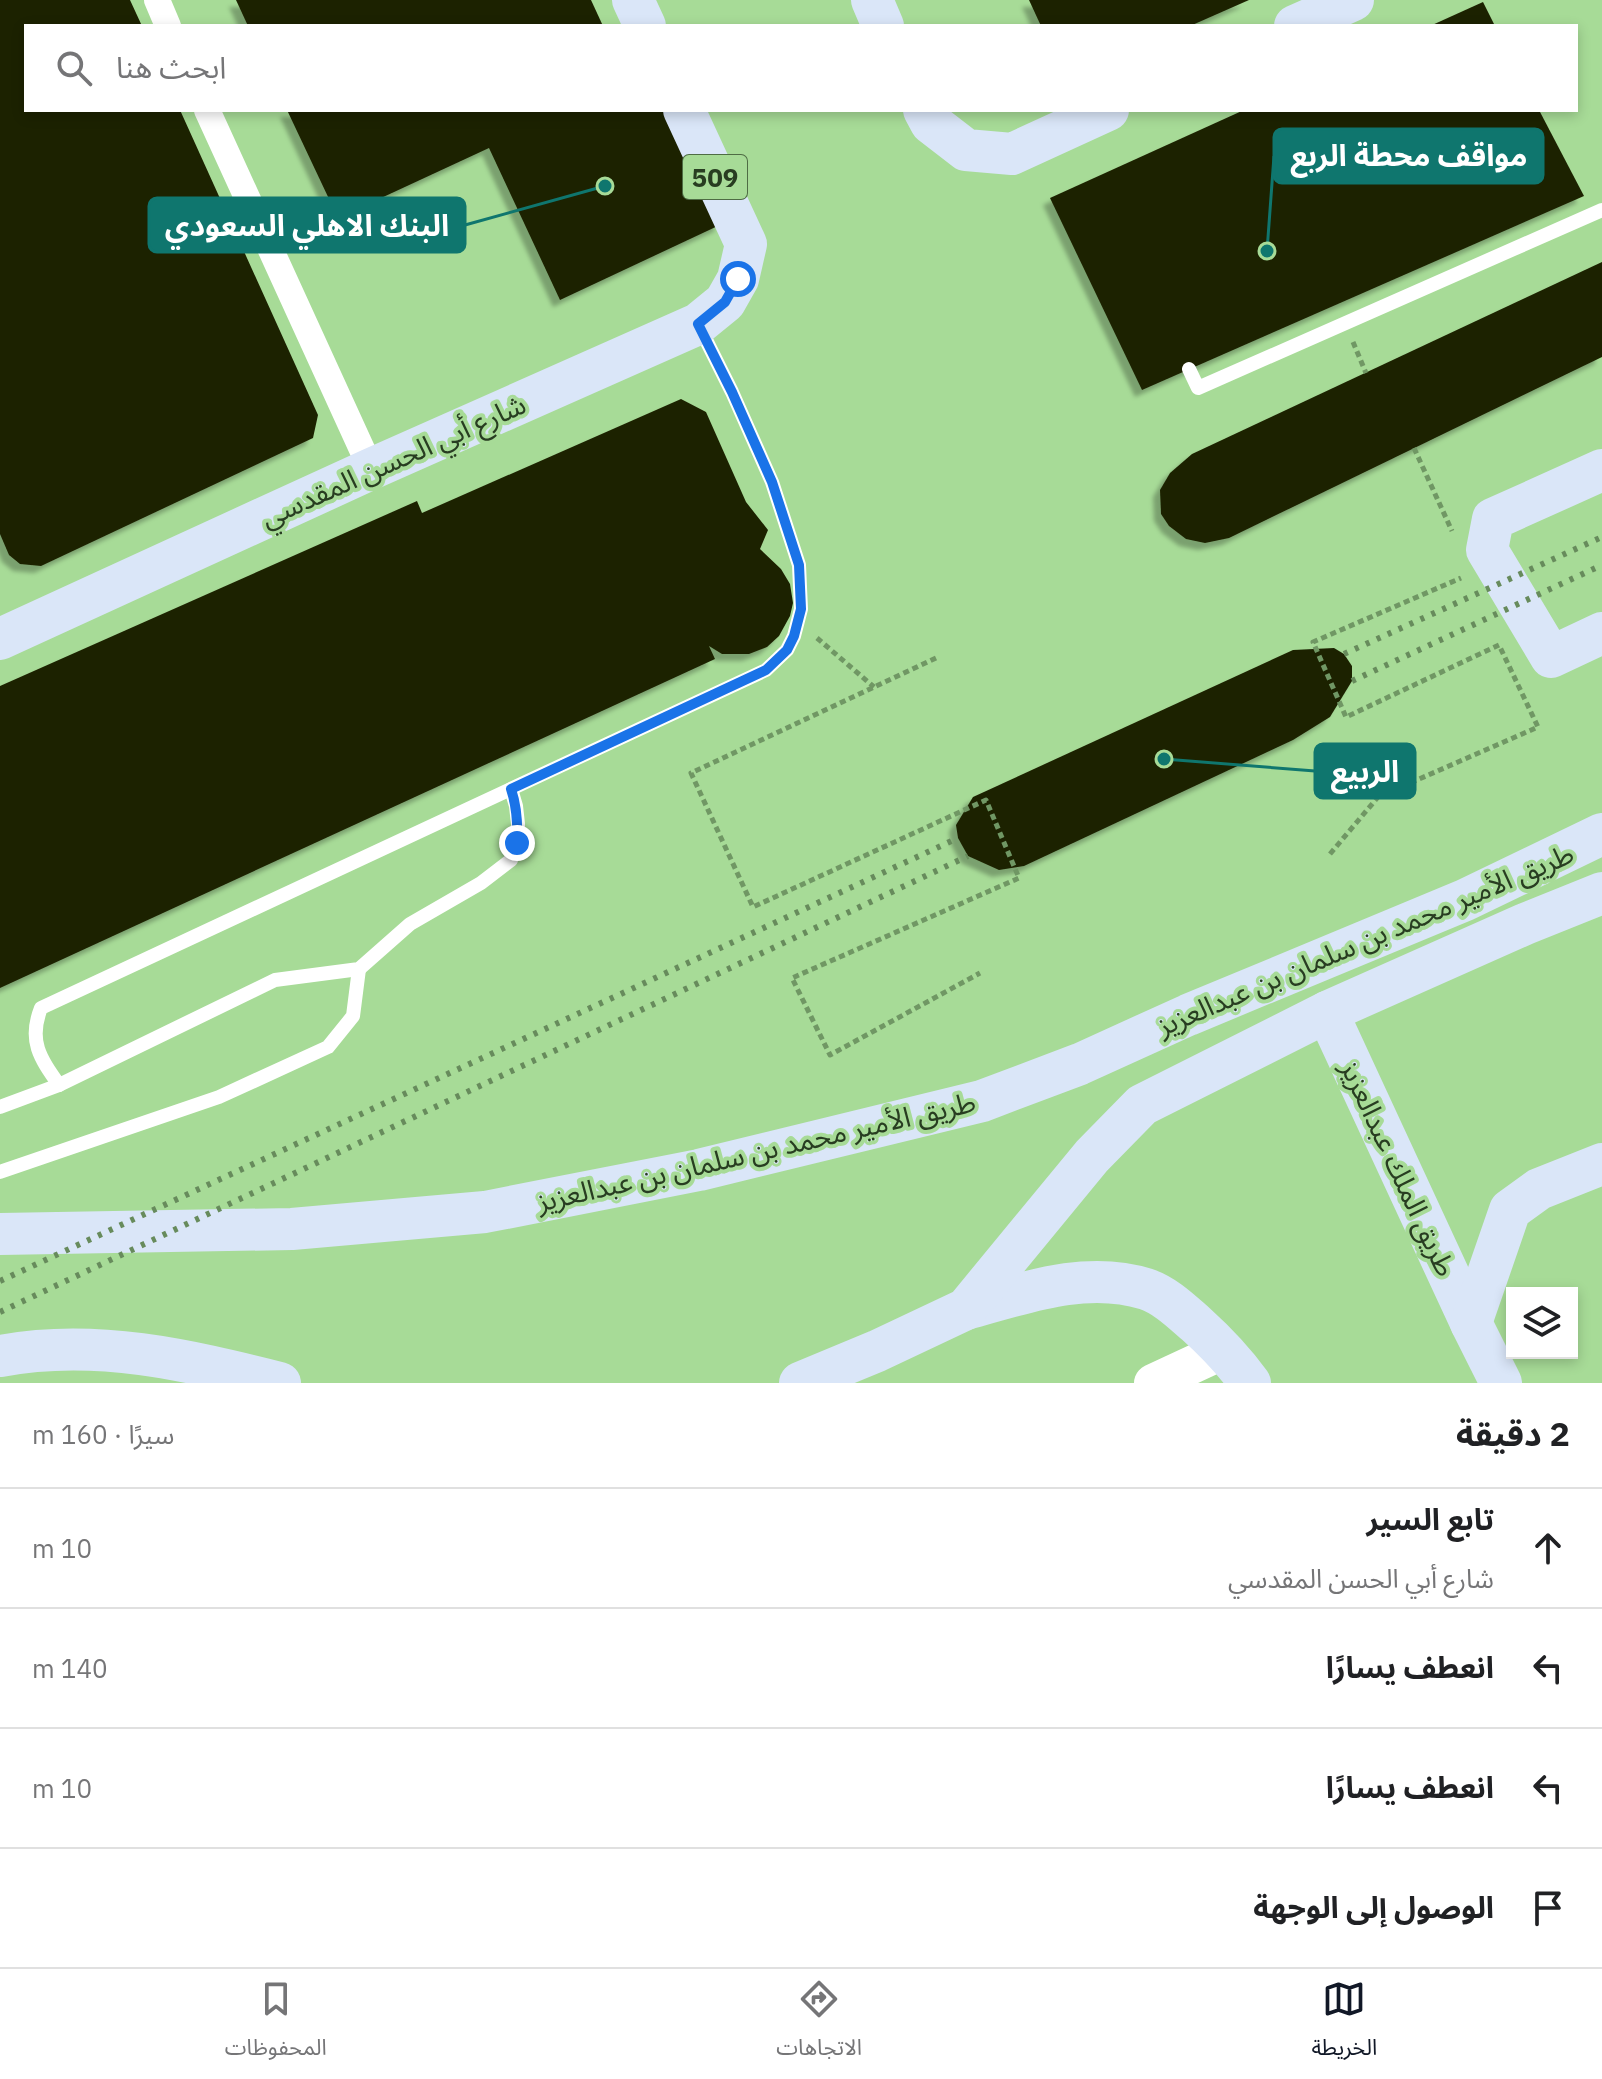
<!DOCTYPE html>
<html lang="ar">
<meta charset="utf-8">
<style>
:root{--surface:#fff;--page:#f6f6f6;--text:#202124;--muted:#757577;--line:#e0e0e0;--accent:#111827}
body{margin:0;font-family:"IBM Plex Sans","Noto Sans Arabic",sans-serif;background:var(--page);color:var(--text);direction:rtl}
.controls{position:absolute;right:24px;bottom:24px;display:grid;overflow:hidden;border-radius:0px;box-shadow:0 4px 12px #0003}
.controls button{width:72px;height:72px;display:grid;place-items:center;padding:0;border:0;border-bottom:2px solid var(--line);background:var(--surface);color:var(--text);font:40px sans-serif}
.stop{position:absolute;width:24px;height:24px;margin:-18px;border:6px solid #1a73e8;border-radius:50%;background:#fff}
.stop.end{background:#1a73e8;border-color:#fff;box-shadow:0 2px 8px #0008}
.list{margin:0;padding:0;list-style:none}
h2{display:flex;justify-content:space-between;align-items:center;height:104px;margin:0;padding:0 32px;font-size:34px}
h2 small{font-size:26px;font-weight:400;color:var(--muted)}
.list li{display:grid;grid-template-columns:52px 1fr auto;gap:24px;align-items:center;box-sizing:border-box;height:120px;padding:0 32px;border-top:2px solid var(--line)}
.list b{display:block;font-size:30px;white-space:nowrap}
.list p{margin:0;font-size:26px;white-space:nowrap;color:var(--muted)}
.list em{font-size:26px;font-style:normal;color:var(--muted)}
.icon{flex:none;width:44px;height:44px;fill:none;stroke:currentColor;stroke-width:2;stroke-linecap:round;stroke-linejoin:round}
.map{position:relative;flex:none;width:1602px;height:1383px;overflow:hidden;direction:ltr}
.search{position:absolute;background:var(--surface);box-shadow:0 4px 12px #0003;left:24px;right:24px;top:24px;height:88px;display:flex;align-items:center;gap:20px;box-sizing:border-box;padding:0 28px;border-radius:0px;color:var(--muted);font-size:30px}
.sheet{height:584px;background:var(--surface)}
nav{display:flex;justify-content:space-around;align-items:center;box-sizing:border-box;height:112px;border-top:2px solid var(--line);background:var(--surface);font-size:22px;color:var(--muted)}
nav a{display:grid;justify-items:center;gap:4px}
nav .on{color:var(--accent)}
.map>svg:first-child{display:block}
.building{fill:#1d2202;filter:url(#shadow)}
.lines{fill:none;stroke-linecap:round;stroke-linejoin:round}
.path{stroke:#709764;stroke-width:5;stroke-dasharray:6 4;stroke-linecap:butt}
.lane{stroke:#fff;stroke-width:14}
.street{stroke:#fff;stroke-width:26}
.secondary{stroke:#fff;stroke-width:38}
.primary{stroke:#dae6f8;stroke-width:42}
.rail{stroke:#678b5c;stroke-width:6;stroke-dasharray:4 8;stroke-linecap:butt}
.route{stroke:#1a73e8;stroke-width:10}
.labels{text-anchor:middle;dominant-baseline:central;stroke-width:8;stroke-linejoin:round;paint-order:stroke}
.shield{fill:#a7db97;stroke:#4e6c44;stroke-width:2}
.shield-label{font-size:26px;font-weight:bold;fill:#283d21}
.street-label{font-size:28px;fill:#283d21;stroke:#a7db97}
.leader{fill:none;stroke:#0f766e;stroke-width:3}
.callout-dot{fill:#0f766e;stroke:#a7db97;stroke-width:3}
.callout{fill:#0f766e;stroke:#0f766e;stroke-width:3}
.callout-label{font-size:30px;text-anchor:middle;font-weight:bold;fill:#fff}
</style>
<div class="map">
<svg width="1602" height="1383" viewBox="0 0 1602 1383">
<defs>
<filter id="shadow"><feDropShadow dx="-7" dy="7" stdDeviation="2" flood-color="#0004"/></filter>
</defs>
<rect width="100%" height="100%" fill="#a7db97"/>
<!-- building -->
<g class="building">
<path d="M0 0H130L142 26H26V110H180L318 415 313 438 41 566 20 564 9 555 0 534Z"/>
<path d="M236 0H591L603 26H248Z"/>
<path d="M1029 0H1249L1190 26H1041Z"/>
<path d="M1483 2 1495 26H1430Z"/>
<path d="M287 110H668L722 224 560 300 489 148 338 218Z"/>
<path d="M1244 110H1539L1584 196 1142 390 1050 198Z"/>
<path d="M1602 262V357L1229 538 1205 543 1186 539 1169 526 1161 514 1160 490 1170 473 1192 454Z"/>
<path d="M681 399 706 412 746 502 768 530 760 549 781 569 790 584 793 603 790 616 779 636 767 647 749 654H722L709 646 715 659 0 988V686L417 501 422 513Z"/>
<path d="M1334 648 1344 654 1352 666V681L1330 717 1293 740 1024 866 999 870 968 856 958 838 956 825 973 797 1293 650Z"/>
</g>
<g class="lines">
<!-- path -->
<g class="path">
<path d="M1353 342 1366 373"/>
<path d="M1414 448 1452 531"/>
<path d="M817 638 874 687"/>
<path d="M936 658 691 773 753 907 986 800 1019 878 792 978 830 1055 980 973"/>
<path d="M1330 854 1378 797 1538 727 1499 645 1346 717 1313 642 1461 578"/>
</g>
<!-- lane -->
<g class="lane">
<path d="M1189 369 1198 388 1602 210"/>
<path d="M59 1085C40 1058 28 1041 41 1008L766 670 787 650 794 636 801 609 799 565 772 482 732 392 700 328"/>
<path d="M0 1107 59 1085 275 980 359 969 410 924 481 883 511 860 517 843 518 824 516 806 511 789"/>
<path d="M0 1172 219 1097 328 1047 353 1016 359 969"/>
</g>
<!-- street -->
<g class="street">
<path d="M157 0 168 26"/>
<path d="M207 110 371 469"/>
</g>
<!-- secondary -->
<path class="secondary" d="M1153 1383 1224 1350"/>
<!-- primary -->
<g class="primary">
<path d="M633 0 645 26"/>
<path d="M872 0 883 26"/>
<path d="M1295 26 1353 0"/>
<path d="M924 110 931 123 966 150 1012 154 1108 110"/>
<path d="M1602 470 1493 519 1487 550 1551 657 1602 633"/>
<path d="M0 639 371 469 698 324 725 302 738 279 746 244 684 110"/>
<path d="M1327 1012 1471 1323 1501 1383"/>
<path d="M0 1234 292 1229 485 1212 699 1170 982 1101 1080 1064 1188 1015 1465 900 1602 834"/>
<path d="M966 1309C1024 1293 1086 1270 1146 1289 1166 1296 1181 1311 1196 1324 1216 1342 1234 1361 1250 1383"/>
<path d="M1471 1323 1510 1210 1539 1189 1602 1164"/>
<path d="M0 1356C95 1338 188 1360 280 1383"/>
<path d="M800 1383 877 1351 966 1309 1092 1156 1142 1105 1327 1012 1525 924 1602 893"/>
</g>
<!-- rail -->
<g class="rail">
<path d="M1344 654 1602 537"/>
<path d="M1352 681 1602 565"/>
<path d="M0 1281 958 838"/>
<path d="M0 1312 968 856"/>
</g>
</g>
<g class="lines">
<!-- route -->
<path class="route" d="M517 843C518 823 517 807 511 789L766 670 787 650 794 636 801 609 799 565 772 482 732 392 698 324 725 302 738 279"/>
</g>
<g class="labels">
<!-- shield labels -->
<rect class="shield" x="683" y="155" width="64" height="44" rx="6"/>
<g class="shield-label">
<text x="715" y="177">509</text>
</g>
<!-- street labels -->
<g class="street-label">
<text transform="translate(393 460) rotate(-24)">شارع أبي الحسن المقدسي</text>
<text transform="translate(1365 939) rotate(-23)">طريق الأمير محمد بن سلمان بن عبدالعزيز</text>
<text transform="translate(756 1151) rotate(-13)">طريق الأمير محمد بن سلمان بن عبدالعزيز</text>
<text transform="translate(1399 1168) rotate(65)">طريق الملك عبدالعزيز</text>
</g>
</g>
<!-- callouts -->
<path class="leader" d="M1267 251L1274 156M605 186L465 225M1164 759L1315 771"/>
<g class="callout-dot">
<circle cx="1267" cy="251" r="8"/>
<circle cx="605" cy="186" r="8"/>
<circle cx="1164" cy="759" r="8"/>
</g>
<g class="callout">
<rect x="1274" y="129" width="269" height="54" rx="8"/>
<rect x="149" y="198" width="316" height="54" rx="8"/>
<rect x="1315" y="744" width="100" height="54" rx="8"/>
</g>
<g class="callout-label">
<text x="1409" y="166">مواقف محطة الربع</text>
<text x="307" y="236">البنك الاهلي السعودي</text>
<text x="1365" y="782">الربيع</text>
</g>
</svg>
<div class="controls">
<button><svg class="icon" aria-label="layers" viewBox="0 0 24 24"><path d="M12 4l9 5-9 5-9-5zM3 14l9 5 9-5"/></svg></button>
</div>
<div class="stop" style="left:738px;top:279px"></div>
<div class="stop end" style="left:517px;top:843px"></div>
<div class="search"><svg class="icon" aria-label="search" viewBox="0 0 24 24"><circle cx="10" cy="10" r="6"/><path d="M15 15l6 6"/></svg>ابحث هنا</div>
</div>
<section class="sheet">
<h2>2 دقيقة<small>سيرًا · 160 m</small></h2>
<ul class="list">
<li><svg class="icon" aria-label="ahead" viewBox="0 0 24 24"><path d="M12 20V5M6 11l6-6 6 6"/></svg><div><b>تابع السير</b><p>شارع أبي الحسن المقدسي</p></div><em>10 m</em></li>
<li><svg class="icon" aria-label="left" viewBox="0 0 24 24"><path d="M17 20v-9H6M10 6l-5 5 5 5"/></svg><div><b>انعطف يسارًا</b></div><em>140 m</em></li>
<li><svg class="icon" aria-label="left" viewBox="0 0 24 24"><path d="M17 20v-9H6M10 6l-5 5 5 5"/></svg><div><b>انعطف يسارًا</b></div><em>10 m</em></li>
<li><svg class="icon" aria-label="arrive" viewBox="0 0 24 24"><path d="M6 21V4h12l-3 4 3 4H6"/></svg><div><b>الوصول إلى الوجهة</b></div></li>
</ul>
</section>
<nav>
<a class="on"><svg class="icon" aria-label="map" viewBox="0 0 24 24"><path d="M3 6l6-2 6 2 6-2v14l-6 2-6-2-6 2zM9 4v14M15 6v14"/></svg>الخريطة</a>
<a><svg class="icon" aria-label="directions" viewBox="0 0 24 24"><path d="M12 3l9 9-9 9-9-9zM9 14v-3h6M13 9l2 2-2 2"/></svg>الاتجاهات</a>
<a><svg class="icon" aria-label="saved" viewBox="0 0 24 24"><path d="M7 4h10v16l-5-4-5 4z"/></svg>المحفوظات</a>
</nav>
